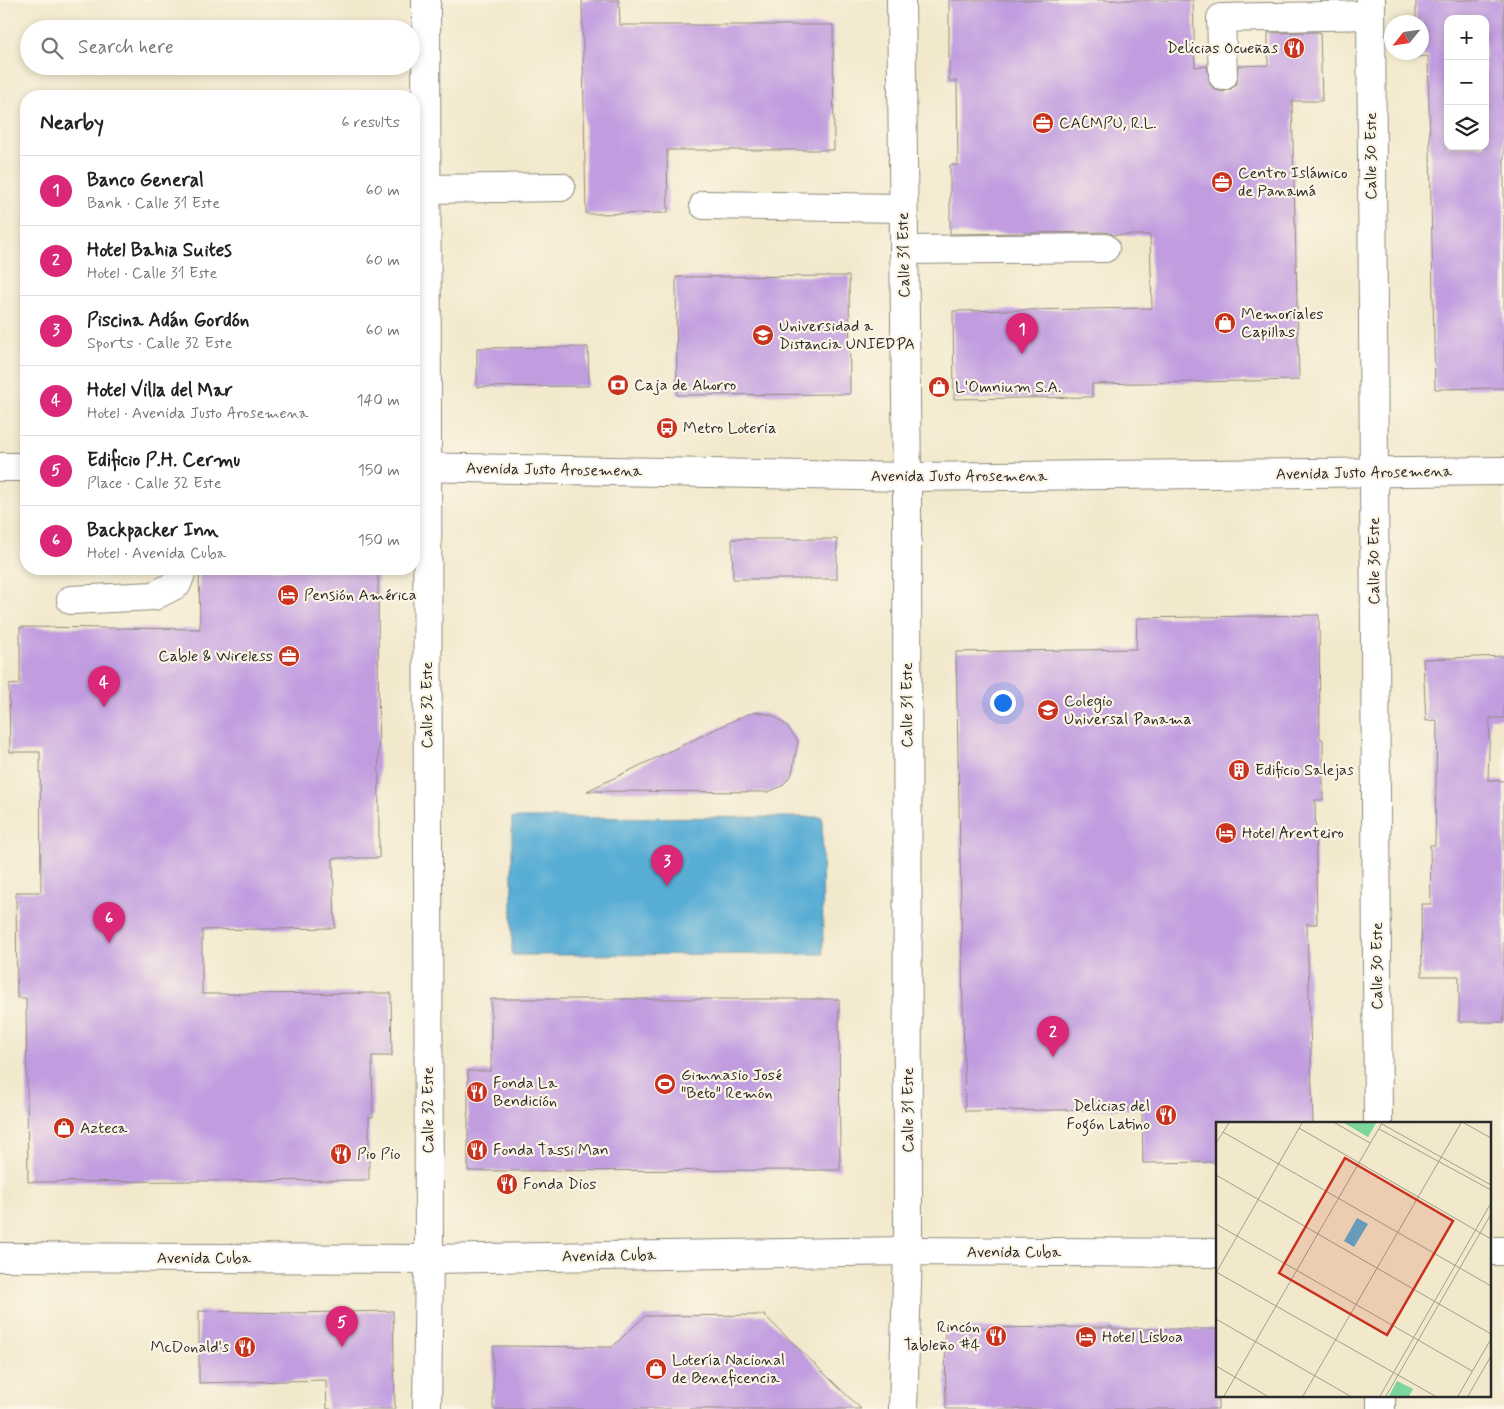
<!DOCTYPE html>
<meta charset="utf-8">
<style>
:root{--surface:#fff;--page:#f6f6f6;--text:#222;--muted:#767676;--line:#e0e0e0;--accent:#db2777}
body{margin:0;font-family:Mynerve,sans-serif;background:var(--page);color:var(--text)}
.controls{position:absolute;right:15px;top:15px;display:grid;overflow:hidden;border-radius:10px;box-shadow:0 2px 8px #0003}
.controls button{width:45px;height:45px;display:grid;place-items:center;padding:0;border:0;border-bottom:1px solid var(--line);background:var(--surface);color:var(--text);font:25px sans-serif}
.compass{position:absolute;left:1384px;top:15px;width:45px;height:45px;border-radius:50%;background:var(--surface);box-shadow:0 2px 8px #0003;rotate:240deg}
.you{position:absolute;left:1002px;top:702px;width:18px;height:18px;margin:-12px;border:4px solid #fff;border-radius:50%;background:#1a73e8;box-shadow:0 0 0 8px #1a73e833}
.badge{display:grid;place-items:center;width:32px;height:32px;border-radius:50%;background:var(--accent);color:#fff;font-size:16px;font-weight:700}
.pin{position:absolute;translate:-50% -41px;filter:drop-shadow(0 1px 2px #0008)}
.pin::after{content:'';position:absolute;top:26px;width:18px;height:15px;background:inherit;clip-path:polygon(0 0,100% 0,50% 100%)}
.list{margin:0;padding:0;list-style:none}
h2{display:flex;justify-content:space-between;align-items:center;height:65px;margin:0;padding:0 20px;font-size:21px}
h2 small{font-size:16px;font-weight:400;color:var(--muted)}
.list li{display:grid;grid-template-columns:32px 1fr auto;gap:15px;align-items:center;box-sizing:border-box;height:70px;padding:0 20px;border-top:1px solid var(--line)}
.list b{display:block;font-size:19px;white-space:nowrap}
.list p{margin:0;font-size:16px;white-space:nowrap;color:var(--muted)}
.list em{font-size:16px;font-style:normal;color:var(--muted)}
.icon{flex:none;width:28px;height:28px;fill:none;stroke:currentColor;stroke-width:2;stroke-linecap:round;stroke-linejoin:round}
.map{position:relative;flex:none;width:1504px;height:1409px;overflow:hidden}
.search{position:absolute;background:var(--surface);box-shadow:0 2px 8px #0003;left:20px;top:20px;width:400px;height:55px;display:flex;align-items:center;gap:12px;box-sizing:border-box;padding:0 18px;border-radius:28px;color:var(--muted);font-size:19px}
.panel{position:absolute;background:var(--surface);box-shadow:0 2px 8px #0003;left:20px;top:90px;width:400px;height:485px;border-radius:20px}
.map>svg:first-child{display:block}
.water{fill:#59add5;stroke:#426c80}
.building{fill:#c19de0;fill-rule:evenodd}
.lines{fill:none;stroke-linecap:round;stroke-linejoin:round}
.minor-casing{stroke:#8e8a7c;stroke-width:30}
.minor{stroke:#fff;stroke-width:28}
.labels{text-anchor:middle;dominant-baseline:central;stroke-width:4.5;stroke-linejoin:round;paint-order:stroke}
.poi-label{font-size:16px;fill:#2b2b2b;stroke:#fcf5e5;text-anchor:start}
.street-label{font-size:16px;fill:#2b2b2b;stroke:#fcf5e5}
.inset-road{fill:none;stroke:#a29d8c;stroke-width:1}
.view{fill:#c8321e;fill-opacity:0.15;stroke:#c8321e;stroke-width:2.5}
.inset-edge{fill:none;stroke:#2b2b2b;stroke-width:2.5}
</style>
<div class="map">
<svg width="1504" height="1409" viewBox="0 0 1504 1409">
<rect width="100%" height="100%" fill="#fcf5e5"/>
<filter id="ink" filterUnits="userSpaceOnUse"><feTurbulence type="fractalNoise" baseFrequency=".02" numOctaves="2"/><feDisplacementMap in="SourceGraphic" scale="10" xChannelSelector="R" yChannelSelector="G"/><feConvolveMatrix kernelMatrix="1 2 1 2 8 2 1 2 1" color-interpolation-filters="sRGB"/></filter>
<filter id="wash" filterUnits="userSpaceOnUse"><feTurbulence type="fractalNoise" baseFrequency=".0096" numOctaves="4" result="noise"/><feDisplacementMap in="SourceGraphic" scale="20" xChannelSelector="R" yChannelSelector="G"/><feGaussianBlur stdDeviation="1.12" result="paint"/><feColorMatrix in="noise" values="0 0 0 0 0 0 0 0 0 0 0 0 0 0 0 0 0 1.4 0 .05"/><feComposite in="paint" operator="in"/></filter>
<g filter="url(#wash)">
<rect width="100%" height="100%" fill="#f2e9cd"/>
<!-- water -->
<path class="water" d="M822 817 823 954 512 955V818Z"/>
<g id="blocks">
<!-- building -->
<g class="building">
<path d="M582 0H619L620 25H833L834 150H667L668 213 586 214Z"/>
<path d="M949 0H1193L1195 67 1207 66 1210 84 1215 90 1223 92 1231 89 1237 84 1238 66 1268 65V33L1320 32 1322 101H1292L1299 380 1092 384V397L954 399 953 311 1152 308 1150 235H1114L1105 232 950 234V165H958L957 81H949Z"/>
<path d="M1416 0H1504V388L1435 389 1428 56 1416 57V52H1422V22H1416ZM1448 19H1485V146H1448Z"/>
<path d="M849 276 850 394 677 395 676 277Z"/>
<path d="M588 347 589 386 477 387V348Z"/>
<path d="M732 539H837V579H733Z"/>
<path d="M199 569H378L379 858H333L335 928 202 930V994L391 993 392 1056H372L373 1117H369V1180L28 1182 26 998H17L16 892H41L40 752H10L9 685 20 684V627L200 629Z"/>
<path d="M1319 615 1320 739H1323V800H1315L1317 924H1307L1313 1123H1218V1162L1143 1163 1142 1109 965 1111 956 652 1136 649 1137 618Z"/>
<path d="M1504 656V718H1490L1488 780 1504 781V1022H1459V976H1422L1421 904H1431L1430 845H1435L1437 720 1426 721 1423 659Z"/>
<path d="M757 712 772 715 786 725 798 741 792 774 782 786 768 792 587 791 745 715Z"/>
<path d="M491 999H839L840 1170 468 1171V1071H491Z"/>
<path d="M199 1311 290 1313 393 1311 395 1409H327L326 1380 199 1383Z"/>
<path d="M764 1315 861 1409H493V1346L612 1347 645 1316Z"/>
<path d="M1112 1327V1329H1218V1409H946L945 1328Z"/>
</g>
</g>
</g>
<g filter="url(#ink)">
<use href="#blocks" fill-opacity="0" stroke="#8e8a7c" stroke-width="1"/>
<g class="lines">
<!-- minor casing -->
<g class="minor-casing">
<g id="minor">
<path d="M426 0 429 1259 427 1409"/>
<path d="M901 0 907 477 908 1251 903 1409"/>
<path d="M1371 0 1378 1123"/>
<path d="M1223 76 1221 18 1371 15"/>
<path d="M426 189 561 187"/>
<path d="M704 205 903 208"/>
<path d="M904 250 1105 248"/>
<path d="M0 467H26"/>
<path d="M414 467 907 477 1504 471"/>
<path d="M71 600 154 596 177 584 183 569"/>
<path d="M1490 1251H1504"/>
<path d="M0 1257 429 1259 908 1251 1218 1253"/>
<path d="M1381 1395V1409"/>
</g>
</g>
<!-- minor -->
<use href="#minor" class="minor"/>
</g>
</g>
<!-- icons -->
<defs>
<g id="restaurant-disc" transform="scale(1.125)"><circle r="9.5" fill="#c8321e" stroke="#fcf5e5"/><path d="M-5-6h1v4h1v-4h1v4h1v-4h1v5L-1.5 .5V6h-2V.5L-5-1ZM5-6V6H3V1.5H1.5Q1.5-4 5-6Z" fill="#fff"/></g>
<g id="office-disc" transform="scale(1.125)"><circle r="9.5" fill="#c8321e" stroke="#fcf5e5"/><path d="M-6-3h4V-5.5h4V-3h4V5H-6ZM-1-4.5V-3h2v-1.5ZM-6 0V1H6V0Z" fill="#fff"/></g>
<g id="shop-disc" transform="scale(1.125)"><circle r="9.5" fill="#c8321e" stroke="#fcf5e5"/><path d="M-5-2.5h2.3a2.7 3.5 0 0 1 5.4 0H5L5.5 6h-11ZM-1.5-2.5h3a1.5 2.3 0 0 0-3 0Z" fill="#fff"/></g>
<g id="university-disc" transform="scale(1.125)"><circle r="9.5" fill="#c8321e" stroke="#fcf5e5"/><path d="M0-5L7-2L0 1L-7-2ZM-4 1L0 2.5L4 1V4Q0 6-4 4Z" fill="#fff"/></g>
<g id="bank-disc" transform="scale(1.125)"><circle r="9.5" fill="#c8321e" stroke="#fcf5e5"/><path d="M-6-4H6V4H-6ZM0-2.3a2.3 2.3 0 1 0 0 4.6a2.3 2.3 0 1 0 0-4.6Z" fill="#fff"/></g>
<g id="bus-disc" transform="scale(1.125)"><circle r="9.5" fill="#c8321e" stroke="#fcf5e5"/><path d="M-5-6H5V4H4V6H2V4H-2V6H-4V4H-5ZM-3.5-4V0h7V-4ZM-3.5 1.2v1.5H-2V1.2ZM2 1.2v1.5H3.5V1.2Z" fill="#fff"/></g>
<g id="hotel-disc" transform="scale(1.125)"><circle r="9.5" fill="#c8321e" stroke="#fcf5e5"/><path d="M-6-4.5h1.5V1H6V5H4.5V3h-9V5H-6ZM-4 0a1.8 1.8 0 1 1 3.6 0ZM.5 0V-2.5h3Q6-2.5 6 0Z" fill="#fff"/></g>
<g id="school-disc" transform="scale(1.125)"><circle r="9.5" fill="#c8321e" stroke="#fcf5e5"/><path d="M0-5L7-2L0 1L-7-2ZM-4 1L0 2.5L4 1V4Q0 6-4 4Z" fill="#fff"/></g>
<g id="building-disc" transform="scale(1.125)"><circle r="9.5" fill="#c8321e" stroke="#fcf5e5"/><path d="M-4-6H4V6H1V3H-1V6H-4ZM-2.5-4.3h1.7v1.8h-1.7ZM.8-4.3h1.7v1.8H.8ZM-2.5-1h1.7V.8h-1.7ZM.8-1h1.7V.8H.8Z" fill="#fff"/></g>
<g id="stadium-disc" transform="scale(1.125)"><circle r="9.5" fill="#c8321e" stroke="#fcf5e5"/><path d="M0-5a6.5 5 0 1 0 0 10a6.5 5 0 1 0 0-10ZM-3.5-1.8h7v3.6h-7Z" fill="#fff"/></g>
</defs>
<g fill-rule="evenodd">
<use href="#restaurant-disc" x="1294" y="48"/>
<use href="#office-disc" x="1043" y="123"/>
<use href="#office-disc" x="1222" y="182"/>
<use href="#shop-disc" x="1225" y="323"/>
<use href="#university-disc" x="763" y="335"/>
<use href="#bank-disc" x="618" y="385"/>
<use href="#shop-disc" x="939" y="387"/>
<use href="#bus-disc" x="667" y="428"/>
<use href="#hotel-disc" x="288" y="595"/>
<use href="#office-disc" x="289" y="656"/>
<use href="#school-disc" x="1048" y="710"/>
<use href="#building-disc" x="1239" y="770"/>
<use href="#hotel-disc" x="1226" y="833"/>
<use href="#stadium-disc" x="665" y="1084"/>
<use href="#restaurant-disc" x="477" y="1092"/>
<use href="#restaurant-disc" x="1166" y="1115"/>
<use href="#shop-disc" x="64" y="1128"/>
<use href="#restaurant-disc" x="477" y="1150"/>
<use href="#restaurant-disc" x="341" y="1154"/>
<use href="#restaurant-disc" x="507" y="1184"/>
<use href="#restaurant-disc" x="996" y="1336"/>
<use href="#hotel-disc" x="1086" y="1337"/>
<use href="#restaurant-disc" x="245" y="1347"/>
<use href="#shop-disc" x="656" y="1369"/>
</g>
<g class="labels">
<!-- poi labels -->
<g class="poi-label">
<text x="1278" y="48" text-anchor="end">Delicias Ocueñas</text>
<text x="1059" y="123">CACMPU, R.L.</text>
<text x="1238" y="173">Centro Islámico<tspan x="1238" dy="18">de Panamá</tspan></text>
<text x="1241" y="314">Memoriales<tspan x="1241" dy="18">Capillas</tspan></text>
<text x="779" y="326">Universidad a<tspan x="779" dy="18">Distancia UNIEDPA</tspan></text>
<text x="634" y="385">Caja de Ahorro</text>
<text x="955" y="387">L'Omnium S.A.</text>
<text x="683" y="428">Metro Loteria</text>
<text x="304" y="595">Pensión América</text>
<text x="273" y="656" text-anchor="end">Cable &amp; Wireless</text>
<text x="1064" y="701">Colegio<tspan x="1064" dy="18">Universal Panama</tspan></text>
<text x="1255" y="770">Edificio Salejas</text>
<text x="1242" y="833">Hotel Arenteiro</text>
<text x="681" y="1075">Gimnasio José<tspan x="681" dy="18">"Beto" Remón</tspan></text>
<text x="493" y="1083">Fonda La<tspan x="493" dy="18">Bendición</tspan></text>
<text x="1150" y="1106" text-anchor="end">Delicias del<tspan x="1150" dy="18">Fogón Latino</tspan></text>
<text x="80" y="1128">Azteca</text>
<text x="493" y="1150">Fonda Tassi Man</text>
<text x="357" y="1154">Pio Pio</text>
<text x="523" y="1184">Fonda Dios</text>
<text x="980" y="1327" text-anchor="end">Rincón<tspan x="980" dy="18">Tableño #4</tspan></text>
<text x="1102" y="1337">Hotel Lisboa</text>
<text x="229" y="1347" text-anchor="end">McDonald's</text>
<text x="672" y="1360">Lotería Nacional<tspan x="672" dy="18">de Beneficencia</tspan></text>
</g>
<!-- street labels -->
<g class="street-label">
<text transform="translate(1371 156) rotate(-90)">Calle 30 Este</text>
<text transform="translate(904 255) rotate(-91)">Calle 31 Este</text>
<text transform="translate(554 470) rotate(1)">Avenida Justo Arosemena</text>
<text transform="translate(1364 473) rotate(-1)">Avenida Justo Arosemena</text>
<text x="959" y="476">Avenida Justo Arosemena</text>
<text transform="translate(1374 561) rotate(-90)">Calle 30 Este</text>
<text transform="translate(427 705) rotate(-90)">Calle 32 Este</text>
<text transform="translate(907 705) rotate(-90)">Calle 31 Este</text>
<text transform="translate(1377 966) rotate(-90)">Calle 30 Este</text>
<text transform="translate(428 1110) rotate(-90)">Calle 32 Este</text>
<text transform="translate(908 1110) rotate(-90)">Calle 31 Este</text>
<text x="1014" y="1252">Avenida Cuba</text>
<text transform="translate(609 1256) rotate(-1)">Avenida Cuba</text>
<text x="204" y="1258">Avenida Cuba</text>
</g>
</g>
<!-- overview -->
<g transform="translate(1216 1122)">
<rect width="275" height="275" fill="#f2e9cd"/>
<path d="M128 1H160L152 15ZM181 259 197 267 193 274H173Z" fill="#7bd59c"/>
<path d="M141 96 152 102 138 125 128 119Z" fill="#59add5"/>
<path class="inset-road" d="M119 1 154 21M248 1 275 16M166 2 275 63M83 6 275 117M163 7 275 68M7 10 275 164M0 21 13 1M0 53 275 212M0 102 256 249M0 150 219 274M0 151 86 1M0 197 134 274M0 244 51 274M8 274 166 1M87 274 245 1M164 274 275 81M170 274 275 92M242 274 275 217M252 274 275 234"/>
<path class="view" d="M129 36 237 99 171 213 63 151Z"/>
<rect width="275" height="275" class="inset-edge"/>
</g>
</svg>
<div class="controls">
<button>+</button>
<button>−</button>
<button><svg class="icon" aria-label="layers" viewBox="0 0 24 24"><path d="M12 4l9 5-9 5-9-5zM3 14l9 5 9-5"/></svg></button>
</div>
<svg class="compass" viewBox="-18 -18 36 36"><path d="M0-13l5 13h-10z" fill="#e53935"/><path d="M0 13l5-13h-10z" fill="#767676"/></svg>
<div class="you"></div>
<div class="pin badge" style="left:1022px;top:354px">1</div>
<div class="pin badge" style="left:1053px;top:1057px">2</div>
<div class="pin badge" style="left:667px;top:886px">3</div>
<div class="pin badge" style="left:104px;top:707px">4</div>
<div class="pin badge" style="left:342px;top:1347px">5</div>
<div class="pin badge" style="left:109px;top:943px">6</div>
<div class="search"><svg class="icon" aria-label="search" viewBox="0 0 24 24"><circle cx="10" cy="10" r="6"/><path d="M15 15l6 6"/></svg>Search here</div>
<section class="panel">
<h2>Nearby<small>6 results</small></h2>
<ul class="list">
<li><span class="badge">1</span><div><b>Banco General</b><p>Bank · Calle 31 Este</p></div><em>60 m</em></li>
<li><span class="badge">2</span><div><b>Hotel Bahia Suites</b><p>Hotel · Calle 31 Este</p></div><em>60 m</em></li>
<li><span class="badge">3</span><div><b>Piscina Adán Gordón</b><p>Sports · Calle 32 Este</p></div><em>60 m</em></li>
<li><span class="badge">4</span><div><b>Hotel Villa del Mar</b><p>Hotel · Avenida Justo Arosemena</p></div><em>140 m</em></li>
<li><span class="badge">5</span><div><b>Edificio P.H. Cermu</b><p>Place · Calle 32 Este</p></div><em>150 m</em></li>
<li><span class="badge">6</span><div><b>Backpacker Inn</b><p>Hotel · Avenida Cuba</p></div><em>150 m</em></li>
</ul>
</section>
</div>
